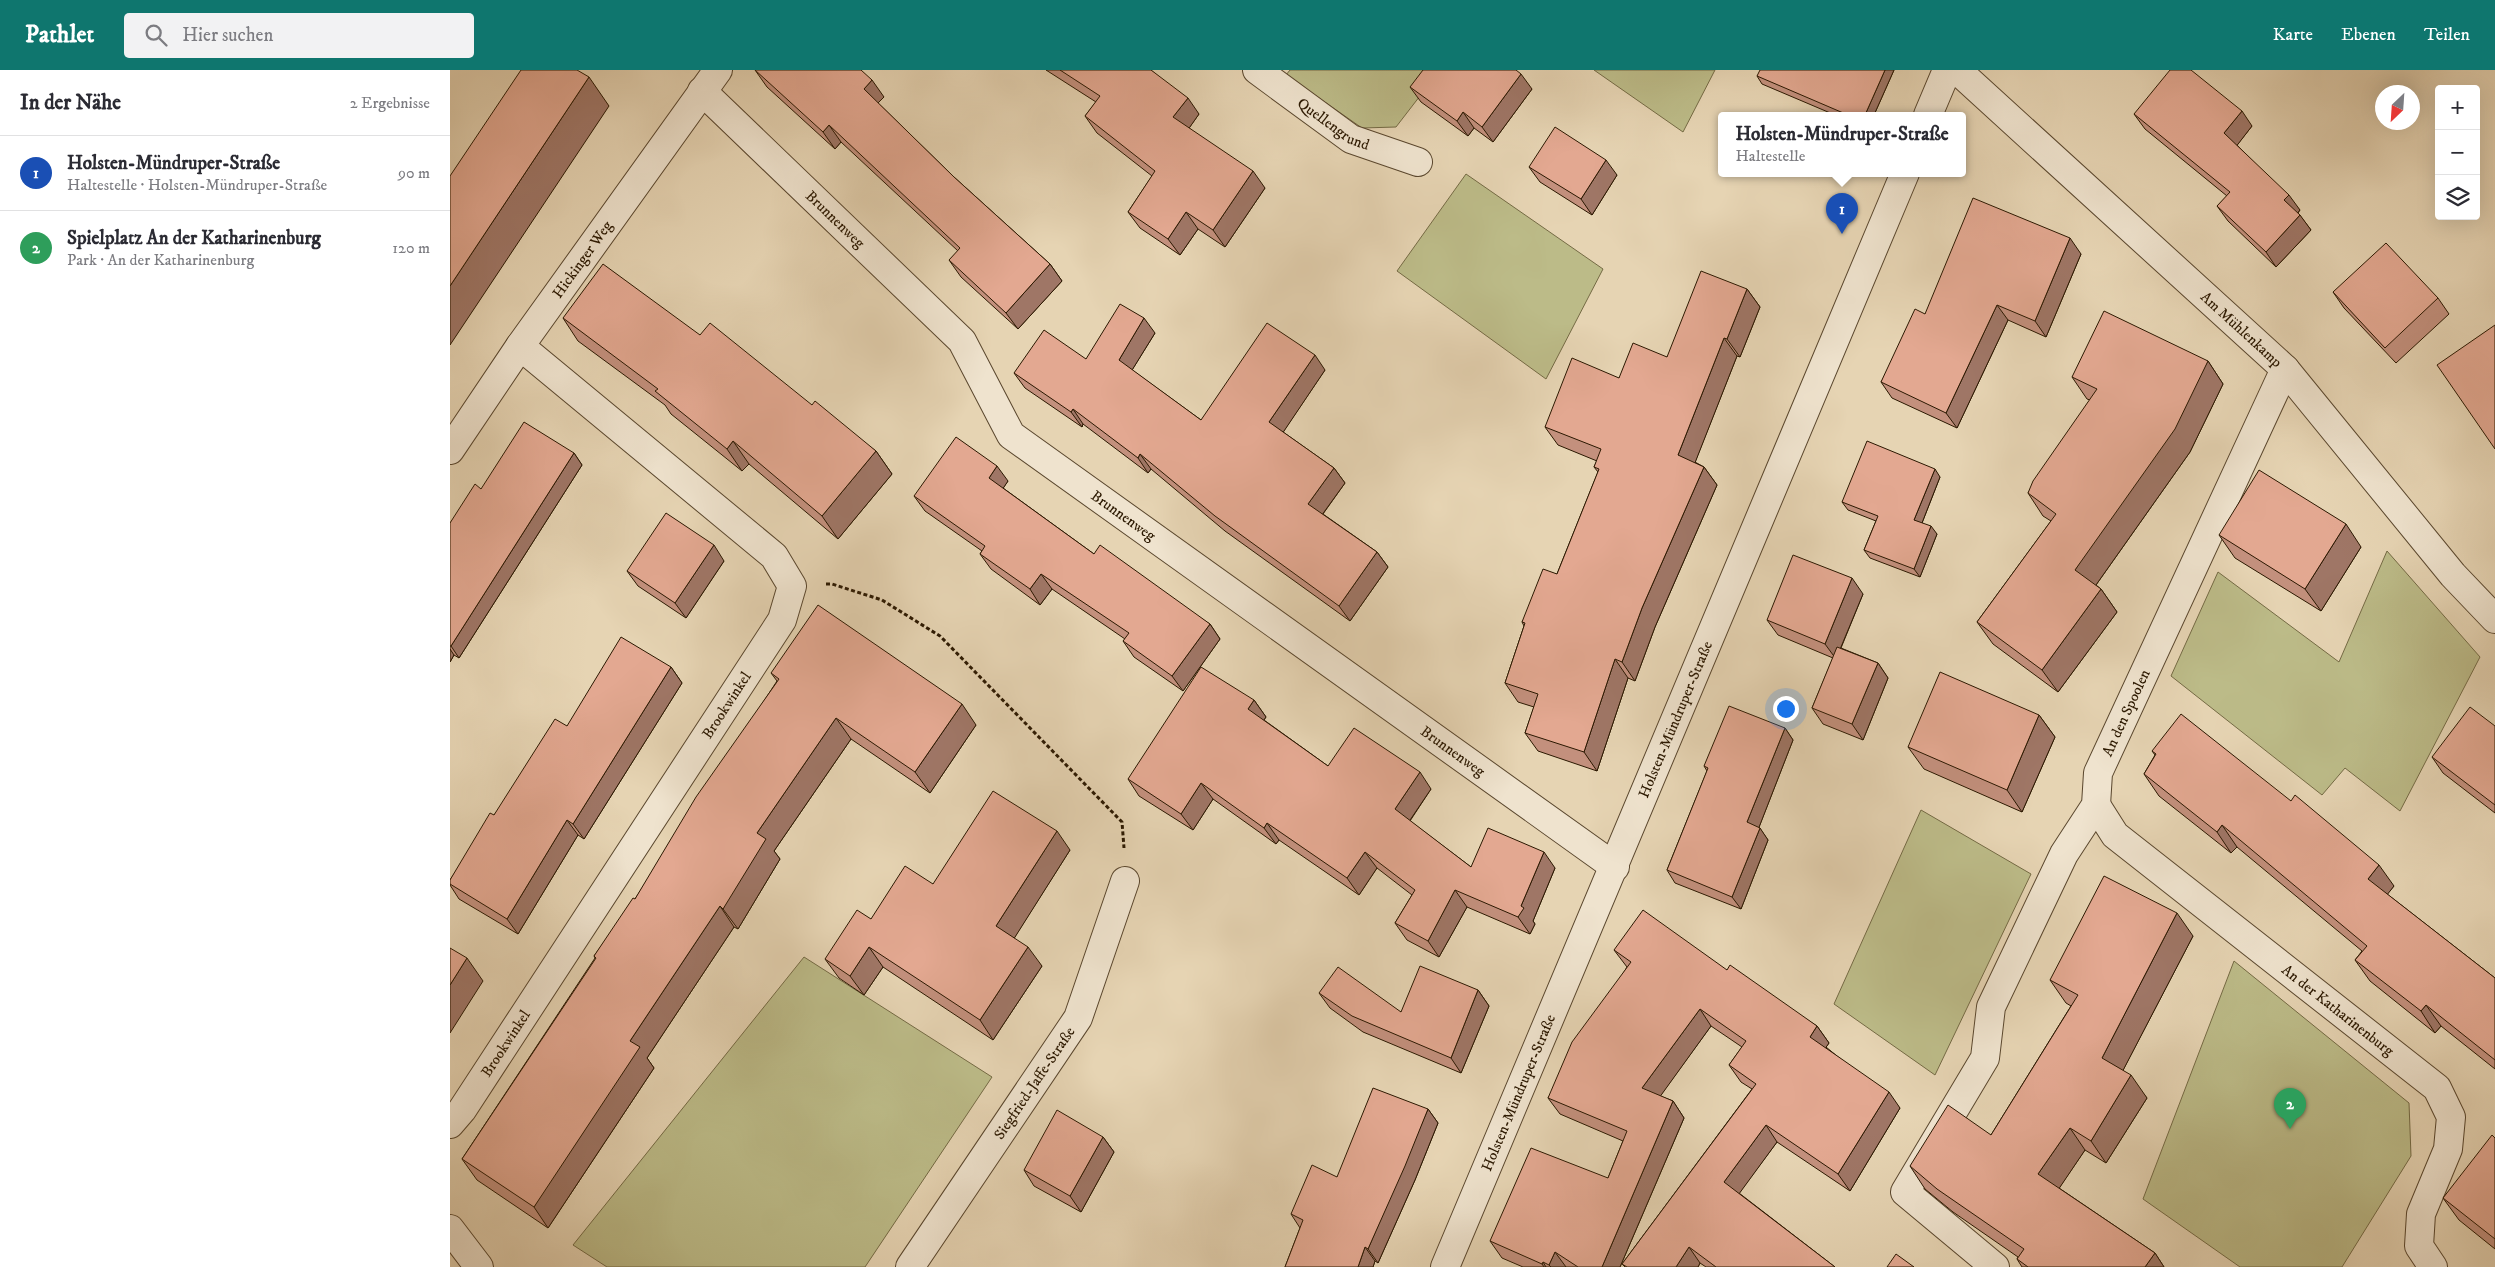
<!DOCTYPE html>
<html lang="de">
<meta charset="utf-8">
<style>
:root{--surface:#fff;--page:#f2f2f3;--text:#2b2b33;--muted:#7c7c81;--line:#e1e1e2;--accent:#0f766e}
body{margin:0;font-family:"IM FELL DW Pica",serif;background:var(--page);color:var(--text)}
.controls{position:absolute;right:15px;top:15px;display:grid;overflow:hidden;border-radius:5px;box-shadow:0 5px 20px #0002}
.controls button{width:45px;height:45px;display:grid;place-items:center;padding:0;border:0;border-bottom:1px solid var(--line);background:var(--surface);color:var(--text);font:25px sans-serif}
.compass{position:absolute;left:1925px;top:15px;width:45px;height:45px;border-radius:50%;background:var(--surface);box-shadow:0 5px 20px #0002;rotate:205deg}
.you{position:absolute;left:1335px;top:638px;width:18px;height:18px;margin:-12px;border:4px solid #fff;border-radius:50%;background:#1a73e8;box-shadow:0 0 0 8px #1a73e833}
.badge{display:grid;place-items:center;width:32px;height:32px;border-radius:50%;background:var(--accent);color:#fff;font-size:16px;font-weight:700}
.pin{position:absolute;translate:-50% -41px;filter:drop-shadow(0 1px 2px #0008)}
.pin::after{content:'';position:absolute;top:26px;width:18px;height:15px;background:inherit;clip-path:polygon(0 0,100% 0,50% 100%)}
.popup{position:absolute;left:1268px;top:42px;width:248px;height:65px;box-sizing:border-box;display:grid;place-content:center;border-radius:5px;background:var(--surface);filter:drop-shadow(0 1px 4px #0005);font-size:16px;white-space:nowrap;color:var(--muted)}
.popup b{font-size:19px;color:var(--text)}
.popup::after{content:'';position:absolute;left:50%;top:100%;margin-left:-10px;border:10px solid transparent;border-top-color:var(--surface)}
.list{margin:0;padding:0;list-style:none}
h2{display:flex;justify-content:space-between;align-items:center;height:65px;margin:0;padding:0 20px;font-size:21px}
h2 small{font-size:16px;font-weight:400;color:var(--muted)}
.list li{display:grid;grid-template-columns:32px 1fr auto;gap:15px;align-items:center;box-sizing:border-box;height:75px;padding:0 20px;border-top:1px solid var(--line)}
.list b{display:block;font-size:19px;white-space:nowrap}
.list p{margin:0;font-size:16px;white-space:nowrap;color:var(--muted)}
.list em{font-size:16px;font-style:normal;color:var(--muted)}
.icon{flex:none;width:28px;height:28px;fill:none;stroke:currentColor;stroke-width:2;stroke-linecap:round;stroke-linejoin:round}
.map{position:relative;flex:none;width:2045px;height:1197px;overflow:hidden}
header{display:flex;align-items:center;gap:30px;box-sizing:border-box;height:70px;padding:0 25px;background:var(--accent);color:#fff}
header strong{font-size:24px}
nav{display:flex;gap:28px;margin-inline-start:auto;font-size:18px}
.search{width:350px;height:45px;background:var(--page);display:flex;align-items:center;gap:12px;box-sizing:border-box;padding:0 18px;border-radius:5px;color:var(--muted);font-size:19px}
main{display:flex}
aside{flex:1;background:var(--surface)}
.map>svg:first-child{display:block}
.green{fill:#bcbb88;stroke:#746a44}
.lines{fill:none;stroke-linecap:round;stroke-linejoin:round}
.minor-casing{stroke:#5a472e;stroke-width:30}
.path{stroke:#2b1801;stroke-width:3;stroke-dasharray:4 2.5;stroke-linecap:butt}
.minor{stroke:#efe3ce;stroke-width:28}
.wall{fill:#c3907d;stroke:#2b1801}
.shaded-wall{fill:#9f7666;stroke:#2b1801}
.building{fill:#e3a891;stroke:#2b1801}
.labels{text-anchor:middle;dominant-baseline:central;stroke-width:5;stroke-linejoin:round;paint-order:stroke}
.street-label{font-size:15px;fill:#2b1801;stroke:#efe3ce}
</style>
<header>
<strong>Pathlet</strong>
<div class="search"><svg class="icon" aria-label="search" viewBox="0 0 24 24"><circle cx="10" cy="10" r="6"/><path d="M15 15l6 6"/></svg>Hier suchen</div>
<nav><a>Karte</a><a>Ebenen</a><a>Teilen</a></nav>
</header>
<main>
<aside>
<h2>In der Nähe<small>2 Ergebnisse</small></h2>
<ul class="list">
<li><span class="badge" style="background:#1a4fb4">1</span><div><b>Holsten-Mündruper-Straße</b><p>Haltestelle · Holsten-Mündruper-Straße</p></div><em>90 m</em></li>
<li><span class="badge" style="background:#2e9e5b">2</span><div><b>Spielplatz An der Katharinenburg</b><p>Park · An der Katharinenburg</p></div><em>120 m</em></li>
</ul>
</aside>
<div class="map">
<svg width="2045" height="1197" viewBox="0 0 2045 1197">
<rect width="100%" height="100%" fill="#e6d4b3"/>
<filter id="stains"><feTurbulence type="fractalNoise" baseFrequency=".004" numOctaves="4"/><feColorMatrix values="0 0 0 0 .2 0 0 0 0 .09 0 0 0 0 .02 0 0 0 .5 -.17"/></filter>
<radialGradient id="worn" r=".72"><stop offset=".6" stop-color="#630" stop-opacity="0"/><stop offset="1" stop-color="#630" stop-opacity=".3"/></radialGradient>
<!-- green -->
<g class="green">
<path d="M840 0H990L946 57 912 58 836 5Z"/>
<path d="M1144 0H1265L1233 62Z"/>
<path d="M1016 104 1153 199 1096 309 947 201Z"/>
<path d="M1937 481 2030 587 1950 741 1895 698 1872 725 1721 606 1768 502 1889 592Z"/>
<path d="M1471 740 1581 804 1485 1005 1384 934Z"/>
<path d="M354 887 542 1007 415 1197H157L123 1175Z"/>
<path d="M1784 891 1959 1033 1961 1086 1892 1197H1790L1693 1129Z"/>
</g>
<g class="lines">
<!-- minor casing -->
<g class="minor-casing">
<g id="minor">
<path id="s1" d="M807 0 901 69 968 92"/>
<path id="s2" d="M1507 0 1835 299 2003 505 2045 549"/>
<path id="s3" d="M252 21 512 271 561 365 1165 797"/>
<path d="M1478 45 1497 0"/>
<path id="s4" d="M0 380 70 276 268 0"/>
<path id="s5" d="M1646 735 1665 765 1987 1018 2001 1047 1998 1079 1971 1144 1969 1176 1983 1197"/>
<path id="s6" d="M0 1054 12 1040 332 550 342 516 324 486 70 276"/>
<path d="M0 1159 29 1197"/>
<path id="s7" d="M460 1197 628 948 675 811"/>
<path id="s8" d="M995 1197 1455 103"/>
<path id="s9" d="M1545 1197 1455 1122 1535 988 1541 937 1614 784 1646 735 1648 703 1835 299"/>
</g>
</g>
<!-- path -->
<path class="path" d="M376 514H382L432 530 490 566 672 752 674 778"/>
<!-- minor -->
<use href="#minor" class="minor"/>
</g>
<!-- wall -->
<g class="wall">
<path d="M305 0 434 27 428 33 504 107 600 194 612 211 568 259 511 207 499 190 508 181 391 72 385 79 317 17Z"/>
<path d="M596 0H701L749 44 739 58 815 118 775 177 748 159 730 185 690 158 678 142 702 106 647 63 635 46 646 32Z"/>
<path d="M1444 0 1424 45H1385L1312 14 1307 6Z"/>
<path d="M960 17 1082 19 1043 72 1024 58 1018 66 971 32Z"/>
<path d="M1684 44 1802 56 1787 75 1850 140 1848 143 1861 160 1826 197 1778 151 1767 136 1777 126 1695 59Z"/>
<path d="M1079 97 1167 105 1142 145 1090 112Z"/>
<path d="M1631 184 1596 267 1558 250 1507 358 1442 328 1431 312 1475 244Z"/>
<path d="M1297 219 1310 237 1290 287 1287 286 1245 392 1254 397 1267 415 1205 557 1185 611 1178 608 1147 701 1088 681 1075 663 1084 637 1068 632 1055 613 1074 556 1072 552 1107 504 1148 402 1144 397 1147 391 1108 375 1095 357 1169 308 1217 287Z"/>
<path d="M1883 222 1988 228 1999 244 1946 293 1894 238Z"/>
<path d="M113 248 250 265 426 381 442 404 388 469 299 394 292 401 221 344 215 335 128 271Z"/>
<path d="M705 263 682 300 751 350 875 300 833 362 884 398 895 413 873 444 927 482 938 497 900 551 775 461 701 399 698 403 633 354 632 357 575 318 564 303 636 289Z"/>
<path d="M1758 291 1773 314 1740 382 1646 515 1651 519 1667 542 1608 622 1543 574 1527 552 1601 451 1593 446 1578 423 1640 330 1637 329 1622 307Z"/>
<path d="M124 383 132 395 9 588 4 585 0 592V453L31 419Z"/>
<path d="M1490 407 1472 453 1487 464 1470 507 1420 488 1414 480 1426 451 1398 440 1392 432Z"/>
<path d="M558 411 553 418 644 484 760 554 770 569 733 621 684 587 673 571 675 569 602 519 590 535 541 499 530 484 532 481 475 441 464 426Z"/>
<path d="M1769 465 1911 477 1871 541 1785 488Z"/>
<path d="M274 491 236 548 188 516 177 501Z"/>
<path d="M1413 524 1391 578 1428 593 1438 608 1413 670 1373 654 1362 638 1383 588 1328 565 1317 550Z"/>
<path d="M221 597 232 613 134 769 128 765 68 864 9 829 0 815V810L44 745 117 656Z"/>
<path d="M321 603 526 655 480 723 401 669 324 781 330 789 288 859 284 857 197 988 204 998 98 1158 27 1110 12 1089 145 888 144 886 185 829 327 611Z"/>
<path d="M804 630 816 647 814 650 878 696 981 719 960 751 1021 797 1105 798 1083 851 1085 854 1080 864 1017 837 989 887 957 870 945 853 962 825 927 798 909 825 829 770 826 774 763 729 743 760 689 726 678 709Z"/>
<path d="M1589 645 1605 667 1572 742 1474 699 1458 677Z"/>
<path d="M2045 656V743L1993 703 1982 687Z"/>
<path d="M1335 658 1343 670 1309 757 1318 770 1291 839 1225 813 1217 800 1257 701 1254 696Z"/>
<path d="M1702 681 1944 816 1937 824 2045 908V999L1991 956 1985 963 1920 911 1905 890 1912 881 1787 777 1781 783 1709 726 1694 704 1705 685Z"/>
<path d="M620 780 564 868 592 896 543 970 433 897 414 925 389 908 375 889 421 849 483 814Z"/>
<path d="M1743 866 1673 1000 1697 1028 1656 1093 1635 1080 1609 1118 1705 1183 1714 1197H1572L1567 1189 1568 1187 1503 1142 1475 1119 1460 1096 1541 1065 1621 936 1616 933 1600 910Z"/>
<path d="M1164 880 1277 900 1367 956 1379 973 1376 977 1450 1038 1400 1121 1327 1072 1289 1123 1385 1197H1256L1250 1193 1248 1197H1175L1172 1194 1302 1019 1291 1012 1279 995 1292 977 1261 956 1210 1026 1223 1031 1234 1048 1170 1197H1073L1052 1188 1040 1171 1158 1108 1173 1071 1110 1044 1098 1028 1177 897Z"/>
<path d="M1028 920 1039 936 1011 1003 913 962 880 938 869 923 951 942Z"/>
<path d="M978 1039 988 1053 965 1110 928 1193 925 1191 923 1197H835L850 1158 841 1144 887 1107Z"/>
<path d="M653 1067 664 1082 631 1142 584 1116 574 1100Z"/>
<path d="M2045 1068V1179L2009 1150 1993 1128Z"/>
</g>
<!-- shaded-wall -->
<g class="shaded-wall">
<path d="M1435 0H1444L1424 45H1415Z"/>
<path d="M1071 4 1082 19 1043 72 1032 57Z"/>
<path d="M139 7 159 36 0 275V216Z"/>
<path d="M422 10 434 27 425 36 414 19Z"/>
<path d="M738 28 749 44 735 64 723 47Z"/>
<path d="M1792 41 1802 56 1785 78 1774 63Z"/>
<path d="M1013 42 1024 58 1018 66 1007 51Z"/>
<path d="M379 55 391 72 385 79 373 62Z"/>
<path d="M1156 90 1167 105 1142 145 1131 129Z"/>
<path d="M803 101 815 118 775 177 763 160Z"/>
<path d="M1839 125 1850 140 1845 146 1834 130Z"/>
<path d="M736 142 748 159 730 185 718 169Z"/>
<path d="M1850 145 1861 160 1826 197 1816 182Z"/>
<path d="M1620 168 1631 184 1596 267 1585 251Z"/>
<path d="M600 194 612 211 568 259 556 243Z"/>
<path d="M1297 219 1310 237 1290 287 1277 269Z"/>
<path d="M1547 235 1558 250 1507 358 1496 343Z"/>
<path d="M694 248 705 263 679 305 669 290Z"/>
<path d="M1274 268 1287 286 1241 403 1228 385Z"/>
<path d="M865 285 875 300 830 367 819 352Z"/>
<path d="M1758 291 1773 314 1740 382 1641 522 1625 500Z"/>
<path d="M623 339 633 354 632 357 621 342Z"/>
<path d="M283 371 299 394 292 401 277 379Z"/>
<path d="M426 381 442 404 388 469 372 446Z"/>
<path d="M124 383 132 395 9 588 1 576Z"/>
<path d="M690 384 701 399 698 403 688 388Z"/>
<path d="M547 396 558 411 550 423 539 408Z"/>
<path d="M1254 397 1267 415 1205 557 1185 611 1172 592 1192 538Z"/>
<path d="M884 398 895 413 869 449 858 434Z"/>
<path d="M1485 399 1490 407 1470 458 1464 450Z"/>
<path d="M1896 454 1911 477 1871 541 1855 519Z"/>
<path d="M1481 456 1487 464 1470 507 1464 499Z"/>
<path d="M264 475 274 491 236 548 225 533Z"/>
<path d="M927 482 938 497 900 551 889 536Z"/>
<path d="M591 504 602 519 590 535 580 519Z"/>
<path d="M1402 508 1413 524 1386 589 1375 574Z"/>
<path d="M1651 519 1667 542 1608 622 1592 600Z"/>
<path d="M760 554 770 569 733 621 722 606Z"/>
<path d="M0 579 4 585 0 592Z"/>
<path d="M1165 589 1178 608 1147 701 1134 682Z"/>
<path d="M1428 593 1438 608 1413 670 1402 654Z"/>
<path d="M221 597 232 613 134 769 123 754Z"/>
<path d="M804 630 816 647 810 655 798 639Z"/>
<path d="M512 634 526 655 480 723 465 702Z"/>
<path d="M1589 645 1605 667 1572 742 1557 720Z"/>
<path d="M386 648 401 669 324 781 330 789 288 859 273 839 307 763Z"/>
<path d="M1335 658 1343 670 1306 765 1297 752Z"/>
<path d="M970 702 981 719 956 756 945 739Z"/>
<path d="M751 713 763 729 743 760 731 744Z"/>
<path d="M117 750 128 765 68 864 57 849Z"/>
<path d="M817 753 829 770 826 774 814 758Z"/>
<path d="M1772 755 1787 777 1781 783 1767 762Z"/>
<path d="M1310 758 1318 770 1291 839 1282 827Z"/>
<path d="M607 761 620 780 560 875 546 856Z"/>
<path d="M915 782 927 798 909 825 897 808Z"/>
<path d="M1094 782 1105 798 1083 851 1085 854 1080 864 1068 847 1071 836Z"/>
<path d="M1929 795 1944 816 1933 830 1918 809Z"/>
<path d="M1005 820 1017 837 989 887 978 871Z"/>
<path d="M270 836 284 857 197 988 204 998 98 1158 84 1137 180 971Z"/>
<path d="M1727 843 1743 866 1668 1010 1652 988Z"/>
<path d="M419 877 433 897 414 925 400 906Z"/>
<path d="M578 877 592 896 543 970 530 950Z"/>
<path d="M17 888 33 911 0 963V915Z"/>
<path d="M1028 920 1039 936 1011 1003 1001 988Z"/>
<path d="M1976 935 1991 956 1985 963 1971 941Z"/>
<path d="M1250 939 1261 956 1204 1035 1192 1018Z"/>
<path d="M1367 956 1379 973 1372 983 1360 967Z"/>
<path d="M1681 1005 1697 1028 1656 1093 1641 1071Z"/>
<path d="M1439 1022 1450 1038 1400 1121 1388 1104Z"/>
<path d="M1223 1031 1234 1048 1170 1197H1152Z"/>
<path d="M978 1039 988 1053 965 1110 928 1193 918 1179Z"/>
<path d="M1316 1055 1327 1072 1286 1128 1274 1112Z"/>
<path d="M1620 1058 1635 1080 1604 1126 1588 1104Z"/>
<path d="M653 1067 664 1082 631 1142 620 1126Z"/>
<path d="M915 1177 925 1191 923 1197H908Z"/>
<path d="M1239 1177 1250 1193 1248 1197H1226Z"/>
<path d="M1105 1182 1116 1197H1101L1099 1195Z"/>
<path d="M1705 1183 1714 1197H1695Z"/>
<path d="M1093 1192 1096 1197H1094L1092 1194Z"/>
</g>
<!-- building -->
<g class="building">
<path d="M71 0H127L139 7 0 216V106Z"/>
<path d="M305 0H411L422 10 414 19 504 107 600 194 556 243 499 190 510 178 379 55 373 62Z"/>
<path d="M610 0H701L738 28 723 47 803 101 763 160 736 142 718 169 678 142 705 101 635 46 650 26Z"/>
<path d="M973 0H1066L1071 4 1032 57 1013 42 1007 51 960 17Z"/>
<path d="M1310 0H1435L1415 45H1398L1307 6Z"/>
<path d="M1720 0H1741L1792 41 1774 63 1839 125 1834 130 1850 145 1816 182 1767 136 1780 122 1684 44Z"/>
<path d="M1105 57 1156 90 1131 129 1079 97Z"/>
<path d="M1523 128 1620 168 1585 251 1547 235 1496 343 1431 312 1465 239 1475 244Z"/>
<path d="M1936 173 1988 228 1935 278 1883 222Z"/>
<path d="M153 194 250 265 260 253 362 335 365 331 426 381 372 446 283 371 277 379 205 321 208 319 113 248Z"/>
<path d="M1251 201 1297 219 1277 269 1274 268 1228 385 1254 397 1192 538 1172 592 1165 589 1134 682 1075 663 1088 624 1055 613 1075 553 1072 552 1093 499 1107 504 1149 399 1144 397 1151 379 1095 357 1122 288 1169 308 1183 273 1217 287Z"/>
<path d="M670 234 694 248 669 290 751 350 817 253 865 285 819 352 884 398 858 434 927 482 889 536 765 446 690 384 688 388 623 339 621 342 564 303 594 260 636 289Z"/>
<path d="M1654 241 1758 291 1725 359 1625 500 1651 519 1592 600 1527 552 1606 444 1578 423 1583 411 1647 319 1622 307Z"/>
<path d="M2045 255V379L1987 295Z"/>
<path d="M74 352 124 383 1 576H0V453L25 414 31 419Z"/>
<path d="M506 367 547 396 539 408 644 484 650 475 760 554 722 606 673 571 679 563 591 504 580 519 530 484 535 476 464 426Z"/>
<path d="M1417 371 1485 399 1464 450 1481 456 1464 499 1414 480 1428 446 1392 432Z"/>
<path d="M1809 400 1896 454 1855 519 1769 465Z"/>
<path d="M216 443 264 475 225 533 177 501Z"/>
<path d="M1343 485 1402 508 1375 574 1317 550Z"/>
<path d="M368 535 512 634 465 702 386 648 307 763 316 769 273 839 270 836 180 971 190 977 84 1137 12 1089 146 888 144 886 183 828 185 829 246 727 329 609 321 603Z"/>
<path d="M171 567 221 597 123 754 117 750 57 849 0 814V810L40 743 44 745 105 649 117 656Z"/>
<path d="M1387 577 1428 593 1402 654 1362 638Z"/>
<path d="M751 597 804 630 798 639 878 696 904 658 970 702 945 739 1021 797 1038 758 1094 782 1071 836 1074 838 1068 847 1005 820 978 871 945 853 965 820 915 782 897 808 817 753 814 758 751 713 731 744 678 709Z"/>
<path d="M1490 602 1589 645 1557 720 1458 677Z"/>
<path d="M1279 636 1335 658 1297 752 1310 758 1282 827 1217 800 1258 698 1254 696Z"/>
<path d="M2020 637 2045 656V735L1982 687Z"/>
<path d="M1731 644 1841 731 1845 725 1929 795 1918 809 2045 908V990L1976 935 1971 941 1905 890 1917 876 1772 755 1767 762 1694 704 1706 684 1702 681Z"/>
<path d="M543 721 607 761 546 856 578 877 530 950 419 877 400 906 375 889 407 840 421 849 455 796 483 814Z"/>
<path d="M1654 806 1727 843 1652 988 1681 1005 1641 1071 1620 1058 1588 1104 1705 1183 1695 1197H1578L1567 1189 1574 1179 1487 1119 1460 1096 1498 1035 1541 1065 1628 925 1600 910Z"/>
<path d="M1193 840 1277 900 1280 895 1367 956 1360 967 1439 1022 1388 1104 1316 1055 1274 1112 1385 1197H1266L1239 1177 1226 1197H1177L1172 1194 1306 1014 1279 995 1296 971 1250 939 1192 1018 1223 1031 1152 1197H1128L1105 1182 1099 1195 1093 1192 1092 1194 1040 1171 1081 1078 1158 1108 1177 1061 1098 1028 1122 972 1181 892 1164 880Z"/>
<path d="M0 878 17 888 0 915Z"/>
<path d="M970 896 1028 920 1001 988 902 946 869 923 888 897 951 942Z"/>
<path d="M923 1018 978 1039 955 1096 918 1179 915 1177 908 1197H835L853 1150 841 1144 862 1095 887 1107Z"/>
<path d="M607 1040 653 1067 620 1126 574 1100Z"/>
<path d="M2042 1065 2045 1068V1169L1993 1128Z"/>
<path d="M1446 1184 1464 1197H1437Z"/>
</g>
<g class="labels">
<!-- street labels -->
<g class="street-label">
<text stroke="none"><textPath href="#s1" startOffset="94">Quellengrund</textPath></text>
<text stroke="none"><textPath href="#s3" startOffset="185">Brunnenweg</textPath></text>
<text stroke="none"><textPath href="#s4" startOffset="232">Hickinger Weg</textPath></text>
<text stroke="none"><textPath href="#s2" startOffset="385">Am Mühlenkamp</textPath></text>
<text stroke="none"><textPath href="#s3" startOffset="605">Brunnenweg</textPath></text>
<text stroke="none"><textPath href="#s6" startOffset="502">Brookwinkel</textPath></text>
<text stroke="none"><textPath href="#s9" startOffset="651">An den Spoolen</textPath></text>
<text stroke="none"><textPath href="#s8" startOffset="594">Holsten-Mündruper-Straße</textPath></text>
<text stroke="none"><textPath href="#s3" startOffset="1010">Brunnenweg</textPath></text>
<text stroke="none"><textPath href="#s5" startOffset="319">An der Katharinenburg</textPath></text>
<text stroke="none"><textPath href="#s6" startOffset="98">Brookwinkel</textPath></text>
<text stroke="none"><textPath href="#s7" startOffset="222">Siegfried-Jaffe-Straße</textPath></text>
<text stroke="none"><textPath href="#s8" startOffset="189">Holsten-Mündruper-Straße</textPath></text>
</g>
</g>
<rect width="100%" height="100%" filter="url(#stains)"/>
<rect width="100%" height="100%" fill="url(#worn)"/>
</svg>
<div class="controls">
<button>+</button>
<button>−</button>
<button><svg class="icon" aria-label="layers" viewBox="0 0 24 24"><path d="M12 4l9 5-9 5-9-5zM3 14l9 5 9-5"/></svg></button>
</div>
<svg class="compass" viewBox="-18 -18 36 36"><path d="M0-13l5 13h-10z" fill="#e53935"/><path d="M0 13l5-13h-10z" fill="#7c7c81"/></svg>
<div class="you"></div>
<div class="pin badge" style="left:1392px;top:164px;background:#1a4fb4">1</div>
<div class="popup"><b>Holsten-Mündruper-Straße</b>Haltestelle</div>
<div class="pin badge" style="left:1840px;top:1059px;background:#2e9e5b">2</div>
</div>
</main>
